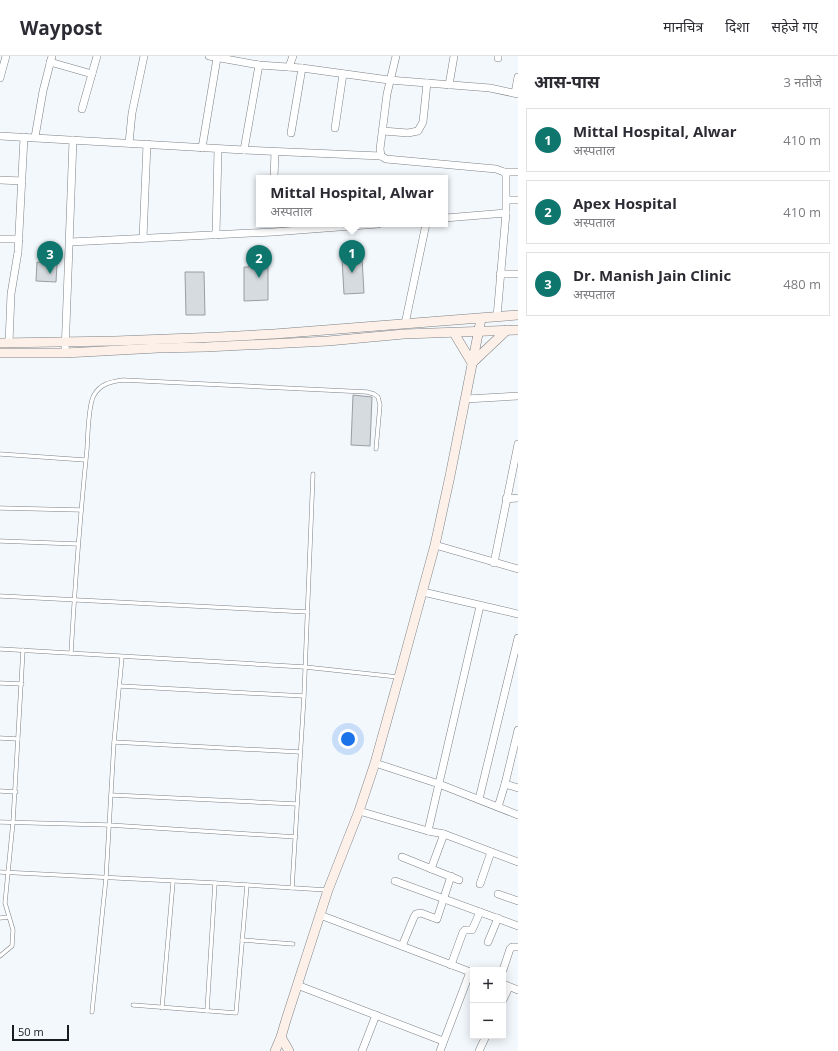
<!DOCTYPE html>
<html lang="hi">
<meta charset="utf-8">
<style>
:root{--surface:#fff;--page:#f7f7f7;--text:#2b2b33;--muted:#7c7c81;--line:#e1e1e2;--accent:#0f766e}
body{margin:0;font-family:"Open Sans","Noto Sans Devanagari",sans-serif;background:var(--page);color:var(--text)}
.controls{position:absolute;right:12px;bottom:12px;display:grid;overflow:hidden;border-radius:0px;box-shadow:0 2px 10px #0003}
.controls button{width:36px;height:36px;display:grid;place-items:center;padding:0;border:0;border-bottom:1px solid var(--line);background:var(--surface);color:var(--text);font:20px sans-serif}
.scale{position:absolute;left:12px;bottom:10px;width:57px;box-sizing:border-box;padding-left:4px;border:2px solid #191b1d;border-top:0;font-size:11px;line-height:14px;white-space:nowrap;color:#191b1d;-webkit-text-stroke:3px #f3f8fd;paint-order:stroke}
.you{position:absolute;left:348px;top:683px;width:14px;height:14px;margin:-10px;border:3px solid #fff;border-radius:50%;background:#1a73e8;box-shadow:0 0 0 6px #1a73e833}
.badge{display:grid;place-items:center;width:26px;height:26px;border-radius:50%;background:var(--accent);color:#fff;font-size:13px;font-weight:700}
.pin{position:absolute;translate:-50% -33px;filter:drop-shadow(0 1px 2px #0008)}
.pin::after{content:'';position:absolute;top:21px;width:14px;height:12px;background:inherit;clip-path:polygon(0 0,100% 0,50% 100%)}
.popup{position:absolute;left:256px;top:119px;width:192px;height:52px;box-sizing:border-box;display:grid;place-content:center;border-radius:0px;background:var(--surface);filter:drop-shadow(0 1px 3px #0005);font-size:13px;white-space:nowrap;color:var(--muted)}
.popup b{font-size:15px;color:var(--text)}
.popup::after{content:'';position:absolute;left:50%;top:100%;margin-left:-8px;border:8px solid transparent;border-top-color:var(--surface)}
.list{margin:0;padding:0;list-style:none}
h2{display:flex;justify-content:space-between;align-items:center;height:52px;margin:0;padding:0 16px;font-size:17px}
h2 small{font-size:13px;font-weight:400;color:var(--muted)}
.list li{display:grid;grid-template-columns:26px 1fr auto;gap:12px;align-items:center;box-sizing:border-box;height:64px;margin:0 8px 8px;padding:0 8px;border:1px solid var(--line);border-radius:0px}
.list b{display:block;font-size:15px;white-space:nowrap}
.list p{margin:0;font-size:13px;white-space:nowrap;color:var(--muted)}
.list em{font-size:13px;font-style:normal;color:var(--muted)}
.map{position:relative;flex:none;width:518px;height:995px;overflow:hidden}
header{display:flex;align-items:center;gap:24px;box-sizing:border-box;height:56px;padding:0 20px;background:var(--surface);border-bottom:1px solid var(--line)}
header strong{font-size:19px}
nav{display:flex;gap:22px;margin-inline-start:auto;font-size:14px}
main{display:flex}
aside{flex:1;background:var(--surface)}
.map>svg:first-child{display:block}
.building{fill:#d6dbdf;stroke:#9a9ea2}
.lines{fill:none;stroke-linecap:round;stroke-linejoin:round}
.lane-casing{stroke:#7d8185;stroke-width:4.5}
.street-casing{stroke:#7d8185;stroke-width:8}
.secondary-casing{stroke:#7d8185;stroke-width:10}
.lane{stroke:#fff;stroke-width:3.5}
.street{stroke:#fff;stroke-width:7}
.secondary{stroke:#fdf0e8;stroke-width:9}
</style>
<header>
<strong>Waypost</strong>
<nav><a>मानचित्र</a><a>दिशा</a><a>सहेजे गए</a></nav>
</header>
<main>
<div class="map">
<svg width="518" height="995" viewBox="0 0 518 995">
<rect width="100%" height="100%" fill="#f3f8fd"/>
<!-- building -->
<g class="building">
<path d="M362 202 364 237 344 238 342 203Z"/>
<path d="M261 205V211L268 210V244L244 245V211H249V206Z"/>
<path d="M37 206 57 208 56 226 36 225Z"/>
<path d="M185 216H204L205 259H186Z"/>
<path d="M353 339 372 341 370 390 351 389Z"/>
</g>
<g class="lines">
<!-- lane casing -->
<g class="lane-casing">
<g id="lane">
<path d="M0 398 85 404"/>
<path d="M0 452 81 454"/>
<path d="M0 485 78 488"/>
<path d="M0 540 308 556"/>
<path d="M0 593 305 611 398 621"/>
<path d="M71 597C75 529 80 461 87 393 88 380 88 349 94 339 101 327 111 326 123 324L367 336 374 338 378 341 380 349 376 393"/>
<path d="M0 627 22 628"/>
<path d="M120 630 304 640"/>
<path d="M0 682 18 683"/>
<path d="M114 686 300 696"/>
<path d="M0 735 16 736"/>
<path d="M111 739 297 748"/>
<path d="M0 766 109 769 296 781"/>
<path d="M0 816 215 827 327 834"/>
<path d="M292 832 304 640 313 418"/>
<path d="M0 862 9 861"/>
<path d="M242 884 293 888"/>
<path d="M0 900 12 890 13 874 5 847 13 766 23 594"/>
<path d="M133 949 236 957 247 829"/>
<path d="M162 952 173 826"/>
<path d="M207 955 215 827"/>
<path d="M92 956 106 822 114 686 122 601"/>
</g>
</g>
<!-- street casing -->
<g class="street-casing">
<g id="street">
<path d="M209 0 259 9 302 12 389 24 490 32 518 38"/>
<path d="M396 0 387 38 380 93 381 100 386 103 496 113 504 116 506 119V157L497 261"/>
<path d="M498 2V0"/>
<path d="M50 6 92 18"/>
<path d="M289 11 293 0"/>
<path d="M0 22 6 0"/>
<path d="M449 29 454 0"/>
<path d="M515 37 518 21"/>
<path d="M82 53 97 0"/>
<path d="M335 72 343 18"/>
<path d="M383 75 408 77 418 75 423 66 427 27"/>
<path d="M291 77 302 12"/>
<path d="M0 80 244 94 381 100"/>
<path d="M35 81 43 35 52 0"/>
<path d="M129 87 132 57 144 0"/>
<path d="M202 92 217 2"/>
<path d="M244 94 259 9"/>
<path d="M504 116H518"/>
<path d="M274 122 275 96"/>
<path d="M0 124 22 125"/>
<path d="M507 144H518"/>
<path d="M445 162 506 157"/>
<path d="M216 179 218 93"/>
<path d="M143 182 147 88"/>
<path d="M0 183H19"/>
<path d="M70 186 273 176 378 168"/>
<path d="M500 218H518"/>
<path d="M405 268 426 168"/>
<path d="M9 287 11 238 18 196 24 81"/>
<path d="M65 297 73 84"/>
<path d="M466 343 518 340"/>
<path d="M506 443 518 442"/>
<path d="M435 489 518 513"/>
<path d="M494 507 518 388"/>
<path d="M423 536 518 558"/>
<path d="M375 707 439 728 518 759"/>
<path d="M505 728 518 732"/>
<path d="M479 743 518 582"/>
<path d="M498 751 505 728 518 674"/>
<path d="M359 755 428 775 444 778 518 806"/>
<path d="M428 775 480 550"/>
<path d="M402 801 459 824"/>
<path d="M431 813 444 778"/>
<path d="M395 825 518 870"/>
<path d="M480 828 491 796"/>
<path d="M498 838 518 845"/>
<path d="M320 859 473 917"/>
<path d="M488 886 498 862"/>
<path d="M402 890 414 861 416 858 421 857 437 863 451 820"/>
<path d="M451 909 463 876 465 874H472L480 856"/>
<path d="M503 914 510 893 512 891H518"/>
<path d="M503 928 518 934"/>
<path d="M297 929 443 985"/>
<path d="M503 944 509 931"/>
<path d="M362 995 376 959"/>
<path d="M440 995 470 916"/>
<path d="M479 995 486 980"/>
</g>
</g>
<!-- secondary casing -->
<g class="secondary-casing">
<g id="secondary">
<path d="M454 277 472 307 507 274"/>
<path d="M0 287 115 285 219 281 274 278 518 259"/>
<path d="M0 297H65L158 292 206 291 328 285 404 278 518 274"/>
<path d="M275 995 281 981"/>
<path d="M289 995 281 981 286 964 328 834 359 755 375 707 399 621 435 489 450 420 481 263"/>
</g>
</g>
<!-- lane -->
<use href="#lane" class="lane"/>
<!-- street -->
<use href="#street" class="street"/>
<!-- secondary -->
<use href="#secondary" class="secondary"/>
</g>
</svg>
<div class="controls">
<button>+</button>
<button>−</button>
</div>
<div class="scale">50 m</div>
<div class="you"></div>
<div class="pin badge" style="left:352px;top:217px">1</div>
<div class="popup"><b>Mittal Hospital, Alwar</b>अस्पताल</div>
<div class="pin badge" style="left:259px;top:222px">2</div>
<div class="pin badge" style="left:50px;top:218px">3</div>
</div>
<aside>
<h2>आस-पास<small>3 नतीजे</small></h2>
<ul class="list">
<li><span class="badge">1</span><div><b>Mittal Hospital, Alwar</b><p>अस्पताल</p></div><em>410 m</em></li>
<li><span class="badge">2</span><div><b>Apex Hospital</b><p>अस्पताल</p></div><em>410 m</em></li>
<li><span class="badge">3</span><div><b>Dr. Manish Jain Clinic</b><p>अस्पताल</p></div><em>480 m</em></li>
</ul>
</aside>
</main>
